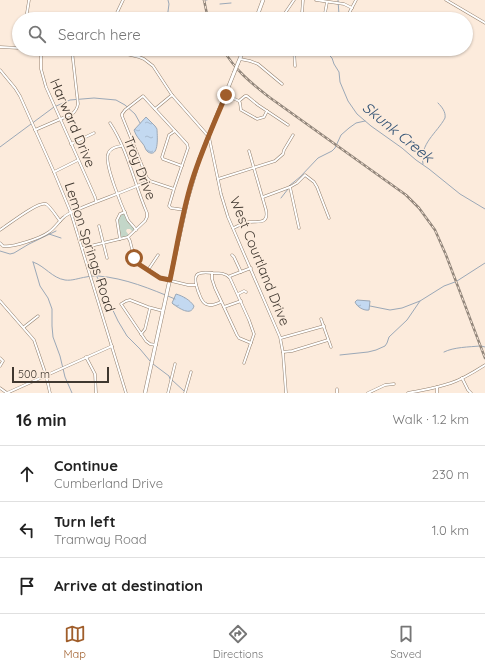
<!DOCTYPE html>
<meta charset="utf-8">
<style>
:root{--surface:#fff;--page:#f2f2f2;--text:#222;--muted:#767676;--line:#e0e0e0;--accent:#a05e2b}
body{margin:0;font-family:Quicksand,sans-serif;background:var(--page);color:var(--text)}
.scale{position:absolute;left:12px;bottom:10px;width:97px;box-sizing:border-box;padding-left:4px;border:2px solid #3f372f;border-top:0;font-size:11px;line-height:14px;white-space:nowrap;color:#3f372f;-webkit-text-stroke:3px #fcebdc;paint-order:stroke}
.stop{position:absolute;width:12px;height:12px;margin:-9px;border:3px solid #a05e2b;border-radius:50%;background:#fff}
.stop.end{background:#a05e2b;border-color:#fff;box-shadow:0 1px 4px #0008}
.list{margin:0;padding:0;list-style:none}
h2{display:flex;justify-content:space-between;align-items:center;height:52px;margin:0;padding:0 16px;font-size:17px}
h2 small{font-size:13px;font-weight:400;color:var(--muted)}
.list li{display:grid;grid-template-columns:26px 1fr auto;gap:12px;align-items:center;box-sizing:border-box;height:56px;padding:0 16px;border-top:1px solid var(--line)}
.list b{display:block;font-size:15px;white-space:nowrap}
.list p{margin:0;font-size:13px;white-space:nowrap;color:var(--muted)}
.list em{font-size:13px;font-style:normal;color:var(--muted)}
.icon{flex:none;width:22px;height:22px;fill:none;stroke:currentColor;stroke-width:2;stroke-linecap:round;stroke-linejoin:round}
.map{position:relative;flex:none;width:485px;height:393px;overflow:hidden}
.search{position:absolute;background:var(--surface);box-shadow:0 1px 3px #0004;left:12px;right:12px;top:12px;height:44px;display:flex;align-items:center;gap:10px;box-sizing:border-box;padding:0 14px;border-radius:22px;color:var(--muted);font-size:15px}
.sheet{height:220px;background:var(--surface)}
nav{display:flex;justify-content:space-around;align-items:center;box-sizing:border-box;height:56px;border-top:1px solid var(--line);background:var(--surface);font-size:11px;color:var(--muted)}
nav a{display:grid;justify-items:center;gap:2px}
nav .on{color:var(--accent)}
.map>svg:first-child{display:block}
.green{fill:#c3d6c8}
.water{fill:url(#water-ripples);stroke:#9ba8b7}
.lines{fill:none;stroke-linecap:round;stroke-linejoin:round}
.stream{stroke:#9ba8b7;stroke-width:1}
.minor-casing{stroke:#93806f;stroke-width:3}
.major-casing{stroke:#93806f;stroke-width:4}
.minor{stroke:#fff;stroke-width:2}
.major{stroke:#fff;stroke-width:3}
.rail-casing{stroke:#92867b;stroke-width:2.5}
.rail{stroke:#fcebdc;stroke-width:1;stroke-dasharray:3;stroke-linecap:butt}
.major-bridge-casing{stroke:#93806f;stroke-width:4;stroke-linecap:butt}
.major-bridge{stroke:#fff;stroke-width:3}
.route{stroke:#a05e2b;stroke-width:5}
.labels{text-anchor:middle;dominant-baseline:central;stroke-width:3;stroke-linejoin:round;paint-order:stroke}
.street-label{font-size:14px;fill:#3f372f;stroke:#fcebdc}
.water-label{font-size:15px;font-style:italic;fill:#305174;stroke:#fcebdc}
</style>
<div class="map">
<svg width="485" height="393" viewBox="0 0 485 393">
<defs>
<pattern id="water-ripples" width="26" height="14" patternUnits="userSpaceOnUse"><rect width="26" height="14" fill="#c3d9f1"/><path d="M2 4q2-2 4 0t4 0M15 11q2-2 4 0t4 0" fill="none" stroke="#a9bbcf"/></pattern>
</defs>
<rect width="100%" height="100%" fill="#fcebdc"/>
<!-- green -->
<path class="green" d="M125 213 128 220 136 230 133 232 130 229H127L126 231 128 234 129 235 121 238 118 220 121 215Z"/>
<!-- water -->
<g class="water">
<path d="M146 117 155 126 157 129C157 133 160 159 148 152 145 150 145 146 143 144 139 139 136 136 134 130Z"/>
<path d="M176 294C183 296 190 300 194 306 191 317 179 308 173 304L172 303Z"/>
<path d="M357 300 370 301 369 310C364 311 357 307 355 302Z"/>
</g>
<g class="lines">
<!-- stream -->
<g class="stream">
<path d="M203 0H207"/>
<path d="M220 4 231 3"/>
<path d="M167 19 169 4 168 0"/>
<path d="M338 19 339 15 338 0"/>
<path d="M326 49 327 53 332 58 334 64 339 72 340 82 348 101 357 114 371 126 402 148 416 160 429 169 460 194 485 209"/>
<path d="M0 147 54 107 70 100 94 98 116 100 125 105 135 114 140 123"/>
<path d="M423 164C419 144 437 133 445 118 446 112 442 107 438 103"/>
<path d="M289 186 300 177 318 158 332 151 335 148 341 135 349 128 356 123 365 121"/>
<path d="M281 198 288 189"/>
<path d="M49 234 61 238"/>
<path d="M0 251 10 254 14 253 29 244 56 231"/>
<path d="M33 262C45 266 52 278 65 280 72 281 79 278 86 277 90 276 94 276 98 276 125 278 151 289 175 299"/>
<path d="M33 262 40 286 48 298 52 309V326L53 337 60 356 65 377 72 393"/>
<path d="M97 277 104 289 109 302 118 321 127 336 140 349 150 361"/>
<path d="M457 281 485 263"/>
<path d="M370 306 390 310 402 308 420 301 444 286 455 282"/>
<path d="M481 346 485 347"/>
<path d="M444 352C454 347 469 347 480 346"/>
<path d="M340 355 368 352 376 350 385 346 387 343 389 337 407 320 420 301"/>
<path d="M153 364 169 376 170 379"/>
<path d="M172 380 184 391"/>
</g>
<!-- minor casing -->
<g class="minor-casing">
<g id="minor">
<path d="M316 0 344 4 352 8"/>
<path d="M446 0 485 23"/>
<path d="M302 13 303 0"/>
<path d="M26 19 29 0"/>
<path d="M114 19 123 0"/>
<path d="M281 19 294 0"/>
<path d="M324 19 327 2"/>
<path d="M346 19 356 0"/>
<path d="M0 47 19 48"/>
<path d="M29 49 72 51 94 49"/>
<path d="M105 49 139 57 144 59 153 66 172 95 209 137 221 194 228 217 280 337 283 353 286 393"/>
<path d="M294 49 295 66"/>
<path d="M41 50V69L46 87 95 197 96 201"/>
<path d="M240 59 250 61 258 64 282 84"/>
<path d="M0 70 15 88 20 96 54 172 71 213 126 393"/>
<path d="M226 95 239 101 240 103 241 110 257 119 264 117 267 111"/>
<path d="M239 101 245 96H247L258 105 288 125"/>
<path d="M155 109 172 95"/>
<path d="M35 130 72 114C76 111 77 109 78 104L72 51"/>
<path d="M175 131 169 135 162 157 163 159 182 166"/>
<path d="M71 144 94 133"/>
<path d="M121 146C116 147 110 148 108 154 104 164 123 209 128 220 130 223 134 226 136 230"/>
<path d="M54 172 78 160"/>
<path d="M218 179 275 161 283 154 284 150 293 135"/>
<path d="M290 187 299 228"/>
<path d="M174 189 150 181 147 178 122 116V114L125 110 143 96 187 144 188 148 174 189 169 206 171 208 185 210"/>
<path d="M263 197 290 187 297 183 305 175 314 182 317 187 329 218"/>
<path d="M99 226 107 258"/>
<path d="M233 228C238 226 243 223 249 222 258 221 269 225 266 210L249 151"/>
<path d="M0 230C8 225 38 201 46 204 50 206 57 217 60 221"/>
<path d="M128 237 130 241 135 261 137 263 163 279 188 285H196"/>
<path d="M120 239 117 220 120 214 125 212"/>
<path d="M0 243 3 246C12 248 41 238 49 232 55 228 59 221 64 217 66 215 70 213 72 212 96 201 122 193 146 182"/>
<path d="M82 248 128 237 145 221 147 217V213C134 183 128 150 110 123"/>
<path d="M232 255 234 257 241 272"/>
<path d="M148 270 158 255"/>
<path d="M212 273V279L215 288 237 335 239 338 251 343"/>
<path d="M230 276 251 268"/>
<path d="M238 294 244 291 246 292"/>
<path d="M0 301 34 340 46 375 50 393"/>
<path d="M221 302C216 304 211 307 206 304 201 302 200 295 198 291 192 274 196 271 213 273 220 273 226 273 230 278L249 320 254 334 244 363"/>
<path d="M224 307 241 301"/>
<path d="M321 319 331 347"/>
<path d="M24 327 38 316"/>
<path d="M141 334 145 329 150 308"/>
<path d="M281 338 324 326"/>
<path d="M156 345 150 344 146 341 121 304 126 301 130 300 148 307 163 311"/>
<path d="M283 352 292 351 328 340"/>
<path d="M86 357 95 374 96 393"/>
<path d="M0 358 3 361 0 366"/>
<path d="M462 378 468 390 471 393"/>
<path d="M437 387V393"/>
<path d="M0 388 7 393"/>
<path d="M337 389V393"/>
<path d="M7 393 112 346"/>
<path d="M168 393 175 364"/>
<path d="M185 393 191 372"/>
<path d="M368 393 385 385 394 384"/>
<path d="M408 393C422 390 437 388 451 383 463 379 474 372 485 365"/>
</g>
</g>
<!-- major casing -->
<g class="major-casing">
<g id="major">
<path d="M256 19 263 0"/>
<path d="M238 63 244 49"/>
<path d="M145 393 187 201 199 160 234 73"/>
</g>
</g>
<!-- minor -->
<use href="#minor" class="minor"/>
<!-- major -->
<use href="#major" class="major"/>
<!-- rail casing -->
<g class="rail-casing">
<g id="rail">
<path d="M204 0 208 19"/>
<path d="M223 49C234 69 251 83 269 97L406 195 419 208 435 230 446 255 485 358"/>
</g>
</g>
<!-- rail -->
<use href="#rail" class="rail"/>
<!-- major-bridge casing -->
<g class="major-bridge-casing">
<path id="major-bridge" d="M234 73 238 63"/>
</g>
<!-- major-bridge -->
<use href="#major-bridge" class="major-bridge"/>
</g>
<g class="lines">
<!-- route -->
<path class="route" d="M134 258 137 263 160 278 170 280C177 247 182 213 192 181 201 152 214 123 226 95"/>
</g>
<g class="labels">
<!-- street labels -->
<g class="street-label">
<text transform="translate(73 123) rotate(67)">Harward Drive</text>
<text transform="translate(140 168) rotate(69)">Troy Drive</text>
<text transform="translate(90 247) rotate(72)">Lemon Springs Road</text>
<text transform="translate(260 261) rotate(68)">West Courtland Drive</text>
</g>
<!-- water labels -->
<g class="water-label">
<text transform="translate(398 132) rotate(39)">Skunk Creek</text>
</g>
</g>
</svg>
<div class="scale">500 m</div>
<div class="stop" style="left:134px;top:258px"></div>
<div class="stop end" style="left:226px;top:95px"></div>
<div class="search"><svg class="icon" aria-label="search" viewBox="0 0 24 24"><circle cx="10" cy="10" r="6"/><path d="M15 15l6 6"/></svg>Search here</div>
</div>
<section class="sheet">
<h2>16 min<small>Walk · 1.2 km</small></h2>
<ul class="list">
<li><svg class="icon" aria-label="ahead" viewBox="0 0 24 24"><path d="M12 20V5M6 11l6-6 6 6"/></svg><div><b>Continue</b><p>Cumberland Drive</p></div><em>230 m</em></li>
<li><svg class="icon" aria-label="left" viewBox="0 0 24 24"><path d="M17 20v-9H6M10 6l-5 5 5 5"/></svg><div><b>Turn left</b><p>Tramway Road</p></div><em>1.0 km</em></li>
<li><svg class="icon" aria-label="arrive" viewBox="0 0 24 24"><path d="M6 21V4h12l-3 4 3 4H6"/></svg><div><b>Arrive at destination</b></div></li>
</ul>
</section>
<nav>
<a class="on"><svg class="icon" aria-label="map" viewBox="0 0 24 24"><path d="M3 6l6-2 6 2 6-2v14l-6 2-6-2-6 2zM9 4v14M15 6v14"/></svg>Map</a>
<a><svg class="icon" aria-label="directions" viewBox="0 0 24 24"><path d="M12 3l9 9-9 9-9-9zM9 14v-3h6M13 9l2 2-2 2"/></svg>Directions</a>
<a><svg class="icon" aria-label="saved" viewBox="0 0 24 24"><path d="M7 4h10v16l-5-4-5 4z"/></svg>Saved</a>
</nav>
